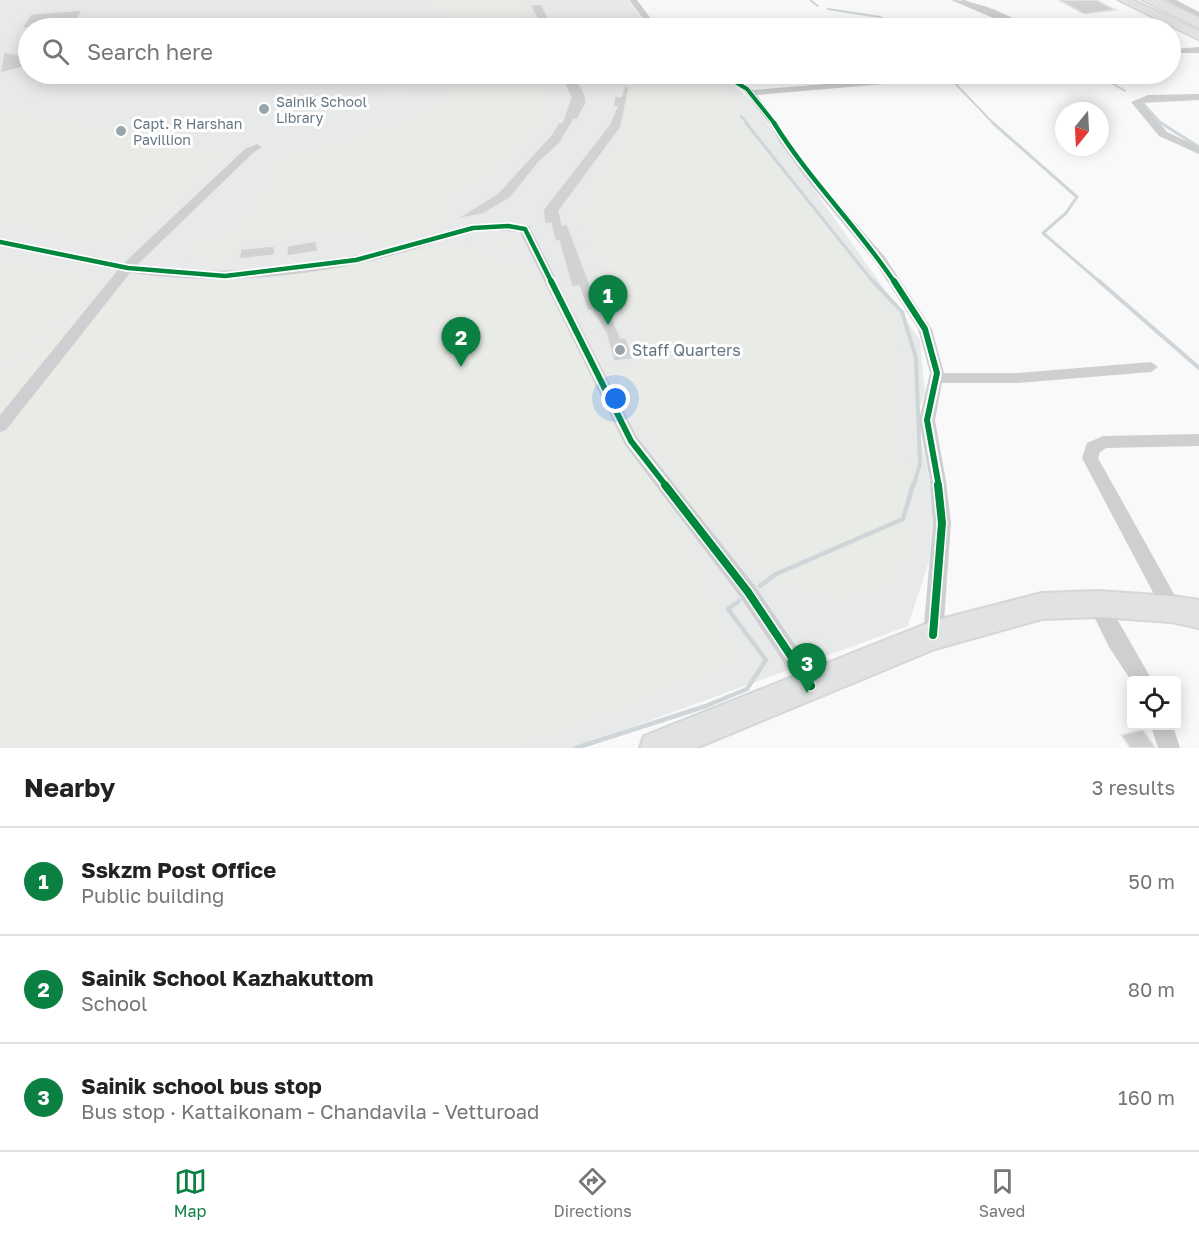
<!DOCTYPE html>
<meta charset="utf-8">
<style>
:root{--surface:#fff;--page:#f6f6f6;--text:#222;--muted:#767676;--line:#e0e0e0;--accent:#0b8043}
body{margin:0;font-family:"Golos Text",sans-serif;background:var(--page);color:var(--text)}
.controls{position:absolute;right:18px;bottom:18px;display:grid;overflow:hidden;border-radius:6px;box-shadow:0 3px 15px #0003}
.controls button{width:54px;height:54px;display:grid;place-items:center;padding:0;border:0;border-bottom:2px solid var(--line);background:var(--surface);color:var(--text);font:30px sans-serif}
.compass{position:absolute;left:1055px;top:102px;width:54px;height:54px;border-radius:50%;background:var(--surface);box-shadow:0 3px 15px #0003;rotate:198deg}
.you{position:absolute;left:616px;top:399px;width:21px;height:21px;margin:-15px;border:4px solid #fff;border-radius:50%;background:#1a73e8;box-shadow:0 0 0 9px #1a73e833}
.badge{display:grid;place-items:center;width:39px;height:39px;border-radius:50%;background:var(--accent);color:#fff;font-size:20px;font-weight:700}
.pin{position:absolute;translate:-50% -50px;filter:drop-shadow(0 2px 3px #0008)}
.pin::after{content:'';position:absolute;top:32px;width:21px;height:18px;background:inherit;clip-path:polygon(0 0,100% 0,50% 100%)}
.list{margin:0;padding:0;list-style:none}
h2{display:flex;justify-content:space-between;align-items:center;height:78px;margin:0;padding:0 24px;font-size:26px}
h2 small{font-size:20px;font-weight:400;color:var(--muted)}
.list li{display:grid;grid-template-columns:39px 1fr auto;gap:18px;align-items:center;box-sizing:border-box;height:108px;padding:0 24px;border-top:2px solid var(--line)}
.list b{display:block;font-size:22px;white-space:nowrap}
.list p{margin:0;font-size:20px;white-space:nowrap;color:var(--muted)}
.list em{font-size:20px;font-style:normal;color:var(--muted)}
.icon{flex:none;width:33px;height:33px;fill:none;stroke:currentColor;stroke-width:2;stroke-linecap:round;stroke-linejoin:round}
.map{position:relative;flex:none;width:1199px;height:748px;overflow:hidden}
.search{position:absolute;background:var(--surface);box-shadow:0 3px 15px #0003;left:18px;right:18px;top:18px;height:66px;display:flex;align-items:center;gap:15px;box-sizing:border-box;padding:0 21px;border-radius:33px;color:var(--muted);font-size:22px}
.sheet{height:402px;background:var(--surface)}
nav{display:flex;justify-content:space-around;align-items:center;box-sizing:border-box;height:84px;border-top:2px solid var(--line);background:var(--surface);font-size:16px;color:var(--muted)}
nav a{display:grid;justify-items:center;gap:3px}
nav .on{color:var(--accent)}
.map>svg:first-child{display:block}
.built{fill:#e8e9e9}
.green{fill:#e8ebe6}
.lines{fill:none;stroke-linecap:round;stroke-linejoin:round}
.stream-far3{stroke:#ced6d9;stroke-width:2}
.stream-far2{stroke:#ced6d9;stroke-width:3}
.stream-far1{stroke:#ced6d9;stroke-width:4}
.stream{stroke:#ced6d9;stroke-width:4.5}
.building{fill:#d0d2d3;stroke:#e8e8e8;stroke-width:1.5}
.secondary-casing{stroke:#d5d6d7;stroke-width:3}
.primary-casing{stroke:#d5d6d7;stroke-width:4}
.highway-casing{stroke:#d5d6d6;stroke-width:3}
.street{fill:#cecfd0;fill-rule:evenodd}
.secondary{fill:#e1e2e2;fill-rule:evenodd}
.primary{fill:#e1e2e2;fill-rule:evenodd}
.highway{fill:#e1e2e2;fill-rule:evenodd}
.cycleway-far3-casing{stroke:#fff;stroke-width:6}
.cycleway-far2-casing{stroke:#fff;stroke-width:8}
.cycleway-far1-casing{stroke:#fff;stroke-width:10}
.cycleway-casing{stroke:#fff;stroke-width:11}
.cycleway-far3{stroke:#00873e;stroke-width:4}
.cycleway-far2{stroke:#00873e;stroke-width:4.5}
.cycleway-far1{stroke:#00873e;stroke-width:6}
.cycleway{stroke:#00873e;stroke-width:8}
.poi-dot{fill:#99a4ac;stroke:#fff;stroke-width:2}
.labels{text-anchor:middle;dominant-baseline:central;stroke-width:6;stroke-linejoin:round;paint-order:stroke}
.far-poi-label{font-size:14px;fill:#657683;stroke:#fff;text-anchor:start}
.poi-label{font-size:16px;fill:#657683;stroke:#fff;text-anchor:start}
</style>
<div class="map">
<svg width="1199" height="748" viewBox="0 0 1199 748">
<rect width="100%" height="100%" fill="#f9f9f9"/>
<!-- built -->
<path class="built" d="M0 0H628L649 28H28V74H713L734 85 754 104 920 340 925 394 916 415 934 502 929 561 908 626 575 748H0Z"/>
<!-- green -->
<g class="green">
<path d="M429 0H520L530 28H453L438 3Z"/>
<path d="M399 74 420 79 404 95 380 90Z"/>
<path d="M461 74H547L545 115 486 180 439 203 446 225 381 246 366 228 237 241 229 264 187 256C201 236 207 244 225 234 244 224 270 179 280 160L425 115 452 93Z"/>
<path d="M598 74H705L723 85 894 319 910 539 898 579 843 600 789 586 750 562 692 505 622 393 619 376 643 362 648 354 578 213 624 138 627 103 619 92 602 87Z"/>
<path d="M14 111 92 128 104 126 224 156 127 240H87L0 220V120Z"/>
<path d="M504 235 511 250 492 254 486 238Z"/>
<path d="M442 246 475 248 497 261 528 263 697 561 738 661 514 748H0V377L95 299 123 283 156 279 245 284Z"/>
<path d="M6 262 104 282 0 369V266Z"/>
</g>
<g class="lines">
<!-- stream-far3 -->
<g class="stream-far3">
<path d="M810 0 818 6"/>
<path d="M962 0 970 3"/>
<path d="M828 9 880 17 899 28"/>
<path d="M1008 17 1028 28"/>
<path d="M946 74 994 124"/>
<path d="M1097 74 1125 91"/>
<path d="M1142 102 1162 124"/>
<path d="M741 116 748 124"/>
</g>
<!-- stream-far2 -->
<g class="stream-far2">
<path d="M746 123 874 283"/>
<path d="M993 123 1077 197 1066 213 1043 233 1101 283"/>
<path d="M1161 123 1199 147"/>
</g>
<!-- stream-far1 -->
<g class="stream-far1">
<path d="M873 281 902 312 916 358 920 464 913 487"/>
<path d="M1099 281 1199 368"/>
</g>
<!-- stream -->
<g class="stream">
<path d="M760 586 776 574 903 519 913 485"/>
<path d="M576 748 706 706 747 689 766 660 728 609 739 601"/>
</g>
</g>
<!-- building -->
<g class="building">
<path d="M1058 0H1097L1116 10 1084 14Z"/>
<path d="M541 4 553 28H542L530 5Z"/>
<path d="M82 10 76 22 60 24 58 28H22L31 14Z"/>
<path d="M4 52 28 57V66L0 73Z"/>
<path d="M560 74H574L585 95 586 103 577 120 574 119 560 143 539 162 510 198 483 214 456 219 497 194 551 135 559 122 562 123 571 97Z"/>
<path d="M625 86 629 87 621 127 559 211 562 225 567 224 592 290 598 289 621 338H626L633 359 614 361 606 333 592 310H588L579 286 572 287 559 241H555L551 223 545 224 543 210 609 125 617 107H613L615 96 621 97Z"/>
<path d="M316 241 318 251 287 256V246Z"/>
<path d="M274 246 275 255 239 259 241 249Z"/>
<path d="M1143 730 1156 748H1130L1121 735Z"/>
</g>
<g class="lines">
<!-- secondary casing -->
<g class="secondary-casing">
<path id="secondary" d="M1118 0H1133L1199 31V40Z"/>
</g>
<!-- primary casing -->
<g class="primary-casing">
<path id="primary" d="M1098 591 1172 596 1199 600V628L1172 622 1098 617 1042 619 935 649 696 748H640L644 736 933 621 1042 593Z"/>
</g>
<!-- highway casing -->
<g class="highway-casing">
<path id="highway" d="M1142 0H1161L1199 17V28Z"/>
</g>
<!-- street -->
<g class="street">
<path d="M629 0H637L658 28H650Z"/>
<path d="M951 0C974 0 1009 13 1026 28H1017Z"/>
<path d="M1166 0H1176L1199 12V18Z"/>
<path d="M1199 47V53H1170L1171 50 1174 49Z"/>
<path d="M717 74H728L732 76 785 74 780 77 740 81 753 90 933 75V79L930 80 757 95 819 181 885 257 932 329 944 373H1018L1151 362 1158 367 1151 372 1018 383H942L935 420 946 481 951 523 943 635 940 642 933 644 926 642 923 635 933 523 930 481 919 420 930 373 918 329 875 262 811 185 781 144 770 125 744 91Z"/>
<path d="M1083 74H1094L1100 78 1095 81Z"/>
<path d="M1199 94V100L1142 103 1167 132 1199 147V154L1159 136 1131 102 1148 95Z"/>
<path d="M257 144 262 147 253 153 137 265C217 277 295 269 374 252 426 241 475 213 529 226L637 437 755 586 818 679 821 686 818 693 811 696 804 693 741 598 625 445 520 232 491 230 473 232C445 238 418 249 390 256 305 278 217 285 130 273L6 430 0 432V415L118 270 0 246V238L124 263 245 149Z"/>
<path d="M1199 434V446L1106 448 1100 452 1098 458 1179 603 1182 609 1179 615 1172 618 1165 615 1082 458 1087 443 1103 436Z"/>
<path d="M1098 595 1105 598 1152 680 1132 682 1109 647 1088 604 1091 598Z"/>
<path d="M1151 726H1173L1180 748H1158Z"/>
</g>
<!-- secondary -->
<use href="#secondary" class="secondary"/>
<!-- primary -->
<use href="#primary" class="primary"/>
<!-- highway -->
<use href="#highway" class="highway"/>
<!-- cycleway-far3 casing -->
<g class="cycleway-far3-casing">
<path id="cycleway-far3" d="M722 74 747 89 775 124"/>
</g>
<!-- cycleway-far2 casing -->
<g class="cycleway-far2-casing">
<g id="cycleway-far2">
<path d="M774 123C810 181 858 227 895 283"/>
<path d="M0 242 128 268 225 276 356 260 473 228 508 226 525 229 552 283"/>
</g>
</g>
<!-- cycleway-far1 casing -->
<g class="cycleway-far1-casing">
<g id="cycleway-far1">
<path d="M551 281 631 441 667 487"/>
<path d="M894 281 925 329 937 373 927 420 939 487"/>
</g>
</g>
<!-- cycleway casing -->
<g class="cycleway-casing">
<g id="cycleway">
<path d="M665 485 748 592 811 686"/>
<path d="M933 635 942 523 938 485"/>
</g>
</g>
<!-- cycleway-far3 -->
<use href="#cycleway-far3" class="cycleway-far3"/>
<!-- cycleway-far2 -->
<use href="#cycleway-far2" class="cycleway-far2"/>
<!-- cycleway-far1 -->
<use href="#cycleway-far1" class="cycleway-far1"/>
<!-- cycleway -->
<use href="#cycleway" class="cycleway"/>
</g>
<!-- markers -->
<g class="poi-dot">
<circle cx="264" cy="109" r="6"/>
<circle cx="121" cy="131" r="6"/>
<circle cx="620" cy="350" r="6"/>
</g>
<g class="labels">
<!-- far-poi labels -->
<g class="far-poi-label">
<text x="276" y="101">Sainik School<tspan x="276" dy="16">Library</tspan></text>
<text x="133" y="123">Capt. R Harshan<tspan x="133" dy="16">Pavillion</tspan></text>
</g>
<!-- poi labels -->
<g class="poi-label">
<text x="632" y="350">Staff Quarters</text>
</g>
</g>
</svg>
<div class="controls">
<button><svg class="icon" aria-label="locate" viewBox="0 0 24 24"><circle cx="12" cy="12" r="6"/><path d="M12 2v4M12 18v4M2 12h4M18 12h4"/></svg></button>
</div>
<svg class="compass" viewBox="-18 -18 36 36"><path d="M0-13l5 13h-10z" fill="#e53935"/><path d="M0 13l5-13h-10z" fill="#767676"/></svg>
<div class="you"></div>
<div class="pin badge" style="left:608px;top:325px">1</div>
<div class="pin badge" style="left:461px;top:367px">2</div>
<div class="pin badge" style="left:807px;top:693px">3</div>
<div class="search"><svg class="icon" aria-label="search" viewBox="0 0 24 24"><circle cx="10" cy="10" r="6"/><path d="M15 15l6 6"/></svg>Search here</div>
</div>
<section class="sheet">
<h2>Nearby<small>3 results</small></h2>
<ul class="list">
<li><span class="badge">1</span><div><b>Sskzm Post Office</b><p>Public building</p></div><em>50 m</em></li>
<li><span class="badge">2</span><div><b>Sainik School Kazhakuttom</b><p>School</p></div><em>80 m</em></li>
<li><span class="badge">3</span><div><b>Sainik school bus stop</b><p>Bus stop · Kattaikonam - Chandavila - Vetturoad</p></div><em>160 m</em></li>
</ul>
</section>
<nav>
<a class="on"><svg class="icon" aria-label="map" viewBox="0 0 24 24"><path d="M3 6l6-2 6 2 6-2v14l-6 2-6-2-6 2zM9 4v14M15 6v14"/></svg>Map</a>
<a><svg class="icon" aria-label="directions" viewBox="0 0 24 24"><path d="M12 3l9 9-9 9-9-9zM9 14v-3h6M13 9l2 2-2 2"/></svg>Directions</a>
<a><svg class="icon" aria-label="saved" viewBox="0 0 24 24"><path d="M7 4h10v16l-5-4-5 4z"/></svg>Saved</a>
</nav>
